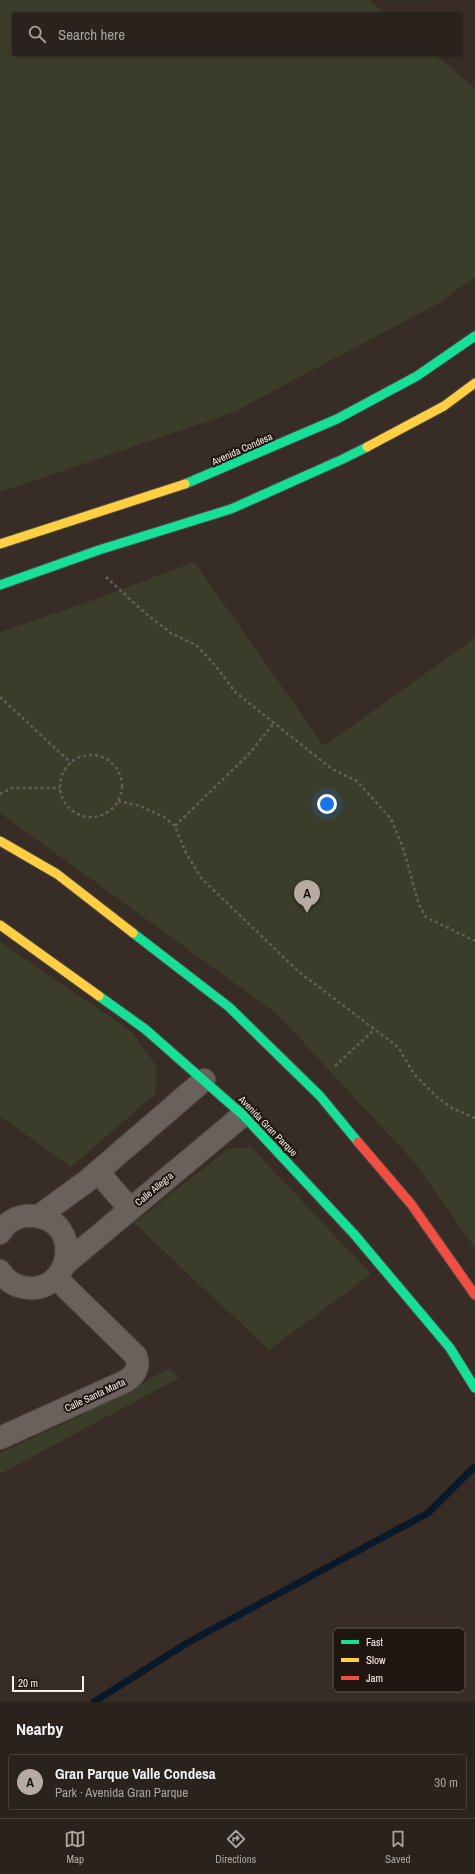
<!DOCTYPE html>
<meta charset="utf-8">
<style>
:root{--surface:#2a221c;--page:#322a25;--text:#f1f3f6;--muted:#a5a4a3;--line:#463f3b;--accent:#b7aaa3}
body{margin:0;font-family:"Archivo Narrow",sans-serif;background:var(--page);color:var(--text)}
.scale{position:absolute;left:12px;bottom:10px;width:72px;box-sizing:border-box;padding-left:4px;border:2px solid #fbeee6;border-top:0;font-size:11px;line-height:14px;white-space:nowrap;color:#fbeee6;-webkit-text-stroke:3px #1f1611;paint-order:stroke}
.you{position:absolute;left:327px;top:804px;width:14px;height:14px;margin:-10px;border:3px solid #fff;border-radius:50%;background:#1a73e8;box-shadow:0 0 0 6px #1a73e833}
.badge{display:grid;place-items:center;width:26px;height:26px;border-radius:50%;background:var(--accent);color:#111;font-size:13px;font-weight:700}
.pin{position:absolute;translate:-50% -33px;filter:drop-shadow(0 1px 2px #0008)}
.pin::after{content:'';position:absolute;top:21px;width:14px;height:12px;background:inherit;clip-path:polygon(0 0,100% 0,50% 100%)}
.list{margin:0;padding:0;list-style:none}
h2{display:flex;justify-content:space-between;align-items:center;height:52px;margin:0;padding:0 16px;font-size:17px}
h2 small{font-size:13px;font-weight:400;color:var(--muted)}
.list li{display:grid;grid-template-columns:26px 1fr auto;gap:12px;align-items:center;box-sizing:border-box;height:56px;margin:0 8px 8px;padding:0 8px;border:1px solid var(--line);border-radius:4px}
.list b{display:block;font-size:15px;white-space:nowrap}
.list p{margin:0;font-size:13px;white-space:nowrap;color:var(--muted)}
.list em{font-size:13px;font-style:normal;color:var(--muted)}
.icon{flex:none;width:22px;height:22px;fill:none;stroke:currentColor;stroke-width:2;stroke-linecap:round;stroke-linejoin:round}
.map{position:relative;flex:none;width:475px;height:1702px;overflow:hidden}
.search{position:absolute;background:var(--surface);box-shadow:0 1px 3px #0004;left:12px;right:12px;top:12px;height:44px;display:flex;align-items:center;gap:10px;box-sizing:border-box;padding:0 14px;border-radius:4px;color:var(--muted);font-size:15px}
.sheet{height:116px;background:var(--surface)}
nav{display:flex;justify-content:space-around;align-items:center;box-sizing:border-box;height:56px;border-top:1px solid var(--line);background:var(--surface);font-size:11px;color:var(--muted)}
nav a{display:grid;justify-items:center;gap:2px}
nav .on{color:var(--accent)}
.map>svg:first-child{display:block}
.green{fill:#3b3c29}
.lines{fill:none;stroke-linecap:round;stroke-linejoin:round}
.stream{stroke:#0a192a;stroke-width:7}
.street-casing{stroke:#534943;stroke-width:24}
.fast-casing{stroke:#534943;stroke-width:11}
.slow-casing{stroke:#534943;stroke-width:11}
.jam-casing{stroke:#534943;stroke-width:11}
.path{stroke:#665e59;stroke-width:2.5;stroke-dasharray:3 3;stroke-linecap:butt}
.street{stroke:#6a615c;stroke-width:22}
.fast{stroke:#16e098;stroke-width:9}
.slow{stroke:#ffcf43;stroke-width:9}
.jam{stroke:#f24e42;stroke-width:9}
.labels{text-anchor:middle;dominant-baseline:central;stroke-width:4;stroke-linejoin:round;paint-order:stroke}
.street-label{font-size:10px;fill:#fbeee6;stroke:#1f1611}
.key{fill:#1f1611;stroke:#615751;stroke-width:1}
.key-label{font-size:11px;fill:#fbeee6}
</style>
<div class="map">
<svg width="475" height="1702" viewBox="0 0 475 1702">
<rect width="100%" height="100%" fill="#382d26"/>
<!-- green -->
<g class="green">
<path d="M0 0H369L386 14H14V54H434L475 88V277L437 304 232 413 0 492Z"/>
<path d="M194 562 324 746 475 638V1248L415 1163 277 1014 0 813V632L88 602Z"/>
<path d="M0 942 132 1032 157 1067 155 1094 71 1167 0 1116Z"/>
<path d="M251 1147 371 1274 269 1350 134 1223 228 1149Z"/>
<path d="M170 1368 179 1378 0 1474V1453L74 1419Z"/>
</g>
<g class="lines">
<!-- stream -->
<path class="stream" d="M94 1702 187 1643 428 1513 473 1468"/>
<!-- street casing -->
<g class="street-casing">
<g id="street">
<path d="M98 1172 130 1209"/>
<path d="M39 1216 87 1181 204 1080"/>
<path d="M0 1233C7 1221 20 1214 34 1216 85 1220 72 1298 22 1287 13 1285 5 1279 0 1271"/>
<path d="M65 1264 243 1115"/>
<path d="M0 1438 126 1381C135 1375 140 1367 136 1356L56 1278"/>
</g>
</g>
<!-- fast casing -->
<g class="fast-casing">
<g id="fast">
<path d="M185 484 337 419 417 376 475 336"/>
<path d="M0 585 99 550 231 509 343 459 367 447"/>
<path d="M133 933 229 1007 320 1096 358 1142"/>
<path d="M99 996 145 1029 243 1115 354 1234 450 1348 475 1388"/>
</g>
</g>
<!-- slow casing -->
<g class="slow-casing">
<g id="slow">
<path d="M367 447 444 406 475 383"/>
<path d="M0 544 185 484"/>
<path d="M0 841 57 874 133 933"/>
<path d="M0 925 99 996"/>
</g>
</g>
<!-- jam casing -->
<g class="jam-casing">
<path id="jam" d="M358 1142 411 1204 475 1295"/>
</g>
<!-- path -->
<g class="path">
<path d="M106 577 145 613 171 633 196 645 215 665 235 692 332 769 357 781 391 819 403 848 419 905 426 917 475 941"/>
<path d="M0 697 71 763"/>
<circle cx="91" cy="786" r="31"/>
<path d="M0 794 12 788H60"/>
<path d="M118 801 140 806 164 817 175 826 186 853 202 879 299 972 398 1047 414 1074 437 1097 452 1108 475 1118"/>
<path d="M175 826 248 755 274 723"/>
<path d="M335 1066 375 1029"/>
</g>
<!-- street -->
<use href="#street" class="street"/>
<!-- fast -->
<use href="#fast" class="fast"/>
<!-- slow -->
<use href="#slow" class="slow"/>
<!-- jam -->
<use href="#jam" class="jam"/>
</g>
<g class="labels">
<!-- street labels -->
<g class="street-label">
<text transform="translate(242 449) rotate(-24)">Avenida Condesa</text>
<text transform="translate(268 1126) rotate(46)">Avenida Gran Parque</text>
<text transform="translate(154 1189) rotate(-40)">Calle Allegra</text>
<text transform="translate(95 1395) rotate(-25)">Calle Santa Marta</text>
</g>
</g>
<!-- legend -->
<rect x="333" y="1628" width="132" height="64" rx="6" class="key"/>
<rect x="341" y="1640" width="18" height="4" fill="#16e098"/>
<rect x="341" y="1658" width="18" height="4" fill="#ffcf43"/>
<rect x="341" y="1676" width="18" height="4" fill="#f24e42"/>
<g class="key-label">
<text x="366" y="1646">Fast</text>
<text x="366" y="1664">Slow</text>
<text x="366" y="1682">Jam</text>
</g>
</svg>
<div class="scale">20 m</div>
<div class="you"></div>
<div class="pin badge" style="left:307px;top:913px">A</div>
<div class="search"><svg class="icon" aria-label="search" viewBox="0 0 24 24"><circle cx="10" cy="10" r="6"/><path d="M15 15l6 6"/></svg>Search here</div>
</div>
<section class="sheet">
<h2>Nearby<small></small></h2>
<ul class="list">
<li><span class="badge">A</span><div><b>Gran Parque Valle Condesa</b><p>Park · Avenida Gran Parque</p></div><em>30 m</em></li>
</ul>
</section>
<nav>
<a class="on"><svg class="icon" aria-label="map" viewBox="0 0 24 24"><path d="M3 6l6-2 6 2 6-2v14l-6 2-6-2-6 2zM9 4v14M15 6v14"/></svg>Map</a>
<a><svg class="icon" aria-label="directions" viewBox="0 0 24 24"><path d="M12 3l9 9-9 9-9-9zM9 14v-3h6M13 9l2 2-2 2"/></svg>Directions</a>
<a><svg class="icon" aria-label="saved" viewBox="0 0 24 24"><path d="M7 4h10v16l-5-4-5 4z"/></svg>Saved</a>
</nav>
